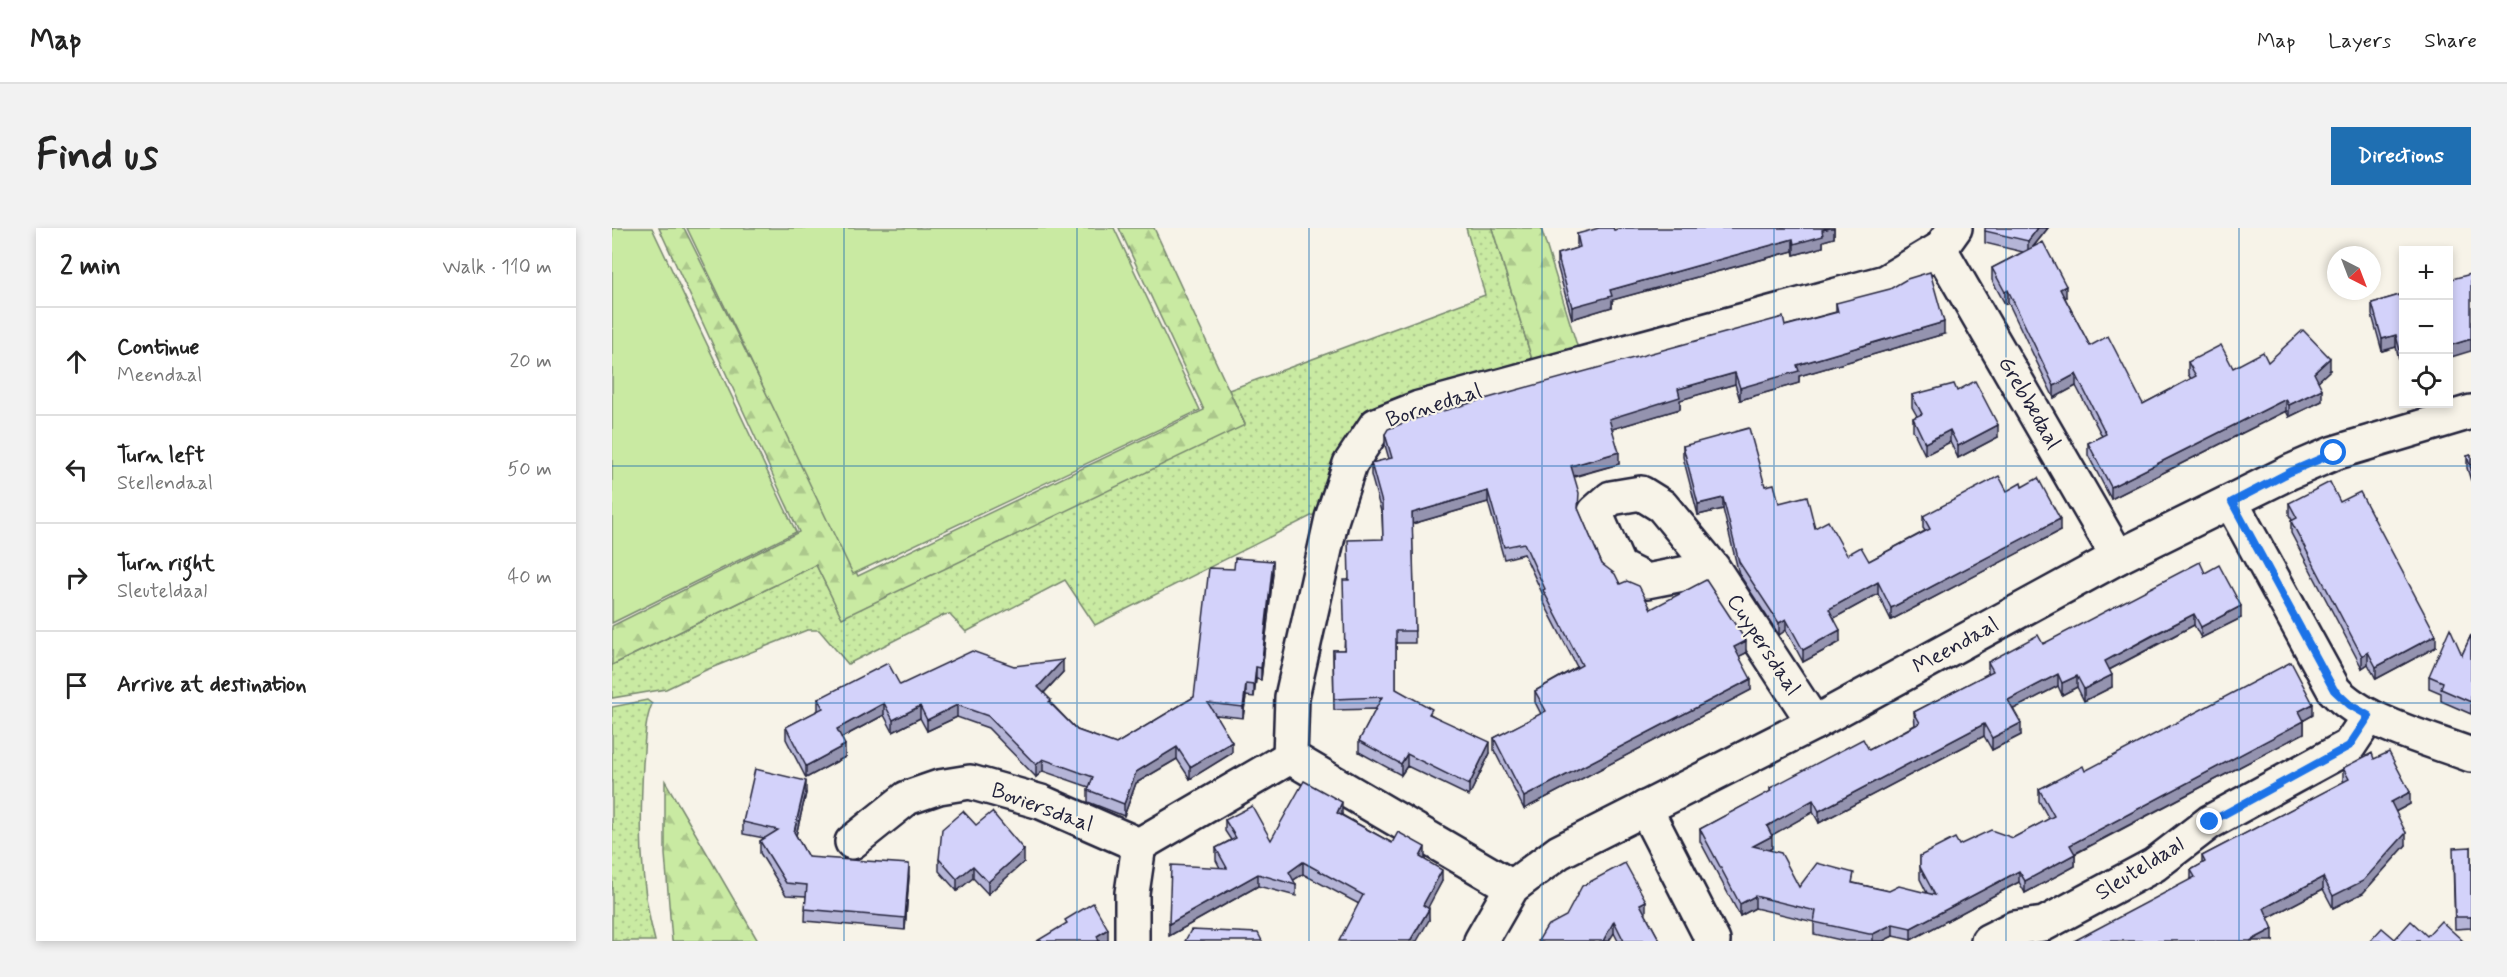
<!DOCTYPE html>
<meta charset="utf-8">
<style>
:root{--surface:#fff;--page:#f2f2f2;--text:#222;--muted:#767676;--line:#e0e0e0;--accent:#1f6fb2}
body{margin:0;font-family:Mynerve,sans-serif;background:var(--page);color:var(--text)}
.controls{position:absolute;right:18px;top:18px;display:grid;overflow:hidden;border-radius:0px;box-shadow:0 3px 9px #0003}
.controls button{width:54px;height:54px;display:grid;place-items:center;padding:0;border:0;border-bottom:2px solid var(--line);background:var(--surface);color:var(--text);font:30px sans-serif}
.compass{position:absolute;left:1715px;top:18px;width:54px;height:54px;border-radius:50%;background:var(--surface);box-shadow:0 3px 9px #0003;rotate:138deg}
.stop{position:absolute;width:18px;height:18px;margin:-14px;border:4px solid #1a73e8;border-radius:50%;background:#fff}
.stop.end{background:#1a73e8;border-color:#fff;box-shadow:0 2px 6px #0008}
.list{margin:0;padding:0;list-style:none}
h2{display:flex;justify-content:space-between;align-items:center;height:78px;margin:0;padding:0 24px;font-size:26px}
h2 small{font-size:20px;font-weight:400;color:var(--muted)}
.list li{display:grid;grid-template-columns:39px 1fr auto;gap:18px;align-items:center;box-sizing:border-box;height:108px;padding:0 24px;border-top:2px solid var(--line)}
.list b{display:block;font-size:22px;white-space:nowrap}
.list p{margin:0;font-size:20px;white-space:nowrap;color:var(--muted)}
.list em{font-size:20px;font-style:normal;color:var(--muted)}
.icon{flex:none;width:33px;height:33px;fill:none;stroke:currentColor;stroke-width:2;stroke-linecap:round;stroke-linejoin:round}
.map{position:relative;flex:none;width:1859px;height:713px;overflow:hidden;border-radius:0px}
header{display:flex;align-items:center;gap:36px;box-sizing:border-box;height:84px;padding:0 30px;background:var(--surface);border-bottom:2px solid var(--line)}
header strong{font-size:28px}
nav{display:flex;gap:33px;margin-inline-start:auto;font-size:21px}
.intro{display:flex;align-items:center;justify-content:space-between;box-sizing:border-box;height:144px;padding:0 36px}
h1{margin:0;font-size:42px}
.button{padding:15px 27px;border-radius:0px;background:var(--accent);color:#fff;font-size:21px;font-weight:700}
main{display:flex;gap:36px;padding:0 36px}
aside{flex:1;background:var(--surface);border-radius:0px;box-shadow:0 3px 9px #0003}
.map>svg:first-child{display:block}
.grass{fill:url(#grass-dots);stroke:#76866e;stroke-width:1.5}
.forest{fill:url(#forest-firs);stroke:#76866e;stroke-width:1.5}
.garden{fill:#c9eaa2;stroke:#76866e;stroke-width:1.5}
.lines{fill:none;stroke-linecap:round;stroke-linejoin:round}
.street-casing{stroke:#22223b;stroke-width:38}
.street{stroke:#f7f3e8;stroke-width:33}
.wall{fill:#b5b5d7;stroke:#22223b;stroke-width:1.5}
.shaded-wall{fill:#9493af;stroke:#22223b;stroke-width:1.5}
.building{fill:#d3d2fa;stroke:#22223b;stroke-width:1.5}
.route{stroke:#1a73e8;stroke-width:8}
.grid{fill:none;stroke:#1f6fb2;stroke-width:1.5;stroke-opacity:0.55}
.labels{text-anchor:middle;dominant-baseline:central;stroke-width:4.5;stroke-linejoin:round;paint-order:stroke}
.street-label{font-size:22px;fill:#22223b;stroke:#f7f3e8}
</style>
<header>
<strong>Map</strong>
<nav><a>Map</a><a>Layers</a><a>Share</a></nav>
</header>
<div class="intro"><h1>Find us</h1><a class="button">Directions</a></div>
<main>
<aside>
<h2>2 min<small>Walk · 110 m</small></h2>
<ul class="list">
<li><svg class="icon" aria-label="ahead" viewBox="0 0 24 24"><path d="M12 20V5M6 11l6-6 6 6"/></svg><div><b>Continue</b><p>Meendaal</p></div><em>20 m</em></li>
<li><svg class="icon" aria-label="left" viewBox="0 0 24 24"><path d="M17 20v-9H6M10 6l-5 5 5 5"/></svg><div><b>Turn left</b><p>Stellendaal</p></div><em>50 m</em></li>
<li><svg class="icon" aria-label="right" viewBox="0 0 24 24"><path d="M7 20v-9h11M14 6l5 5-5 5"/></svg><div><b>Turn right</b><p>Sleuteldaal</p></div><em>40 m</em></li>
<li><svg class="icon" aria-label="arrive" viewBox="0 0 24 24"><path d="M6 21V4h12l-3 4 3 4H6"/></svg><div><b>Arrive at destination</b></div></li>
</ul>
</aside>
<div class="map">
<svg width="1859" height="713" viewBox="0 0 1859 713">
<defs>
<pattern id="grass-dots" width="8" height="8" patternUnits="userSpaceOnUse" patternTransform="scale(1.5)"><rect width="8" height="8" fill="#c9eaa2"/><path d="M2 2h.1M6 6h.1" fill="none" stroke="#acc88c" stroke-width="1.8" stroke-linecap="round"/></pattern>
<pattern id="forest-firs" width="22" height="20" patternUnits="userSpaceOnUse" patternTransform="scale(1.5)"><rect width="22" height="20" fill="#c9eaa2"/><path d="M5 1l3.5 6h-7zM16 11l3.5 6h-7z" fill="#acc88c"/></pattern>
</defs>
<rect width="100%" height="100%" fill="#f7f3e8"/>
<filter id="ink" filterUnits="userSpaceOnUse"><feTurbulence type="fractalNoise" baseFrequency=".0167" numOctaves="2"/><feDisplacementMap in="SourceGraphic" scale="12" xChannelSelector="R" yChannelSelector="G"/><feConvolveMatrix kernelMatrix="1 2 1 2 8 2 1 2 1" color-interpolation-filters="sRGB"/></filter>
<g filter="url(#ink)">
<!-- grass -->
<g class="grass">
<path d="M854 0H880L922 138 773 184 721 277 483 397 453 352 354 404 337 386 332 387 236 436 207 402H195L94 442 54 461 0 470V437L204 337 230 389 633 196 617 162 873 67Z"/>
<path d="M35 472 40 476C32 495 33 515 31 535 28 594 27 655 43 713H0V479Z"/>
</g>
<!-- forest -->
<g class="forest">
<path d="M47 0H72L246 348 592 182 507 0H542L633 197 230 390 204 337 0 437V398L187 304Z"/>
<path d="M880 0H929L967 124 922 138Z"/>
<path d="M53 553 146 713H60L53 626Z"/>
</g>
<!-- garden -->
<g class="garden">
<path d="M0 0H40L184 304 0 395Z"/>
<path d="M75 0H502L588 182 241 346Z"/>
</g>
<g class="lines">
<!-- street casing -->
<g class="street-casing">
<g id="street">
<path d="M1328 21 1506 329"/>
<path d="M1619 274 1722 462C1752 495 1817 511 1859 527"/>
<path d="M1101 340 1035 353 1007 339 983 284 999 270 1029 265 1050 278 1101 340 1202 495"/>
<path d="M1033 580 1101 713"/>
<path d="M240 614 295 570 327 559 358 554 429 574 527 617 678 529"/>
<path d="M900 659 678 529 680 469 720 290 738 236 764 197 807 180 1273 54 1328 21 1343 0"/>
<path d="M520 713V665L527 617"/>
<path d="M869 713 900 659 947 624 1202 495 1506 329 1678 244 1722 225 1859 184"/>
<path d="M1376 713 1402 700 1432 696 1542 637 1598 594 1737 518 1757 488"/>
</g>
</g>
<!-- street -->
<use href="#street" class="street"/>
</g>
<!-- wall -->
<g class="wall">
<path d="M1222 0V10L1211 13V19L1182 27 1181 23 1000 72V79L960 91 945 37V26L965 20V6L1002 2Z"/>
<path d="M1436 0 1421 19 1454 69 1453 70 1478 118 1531 176 1579 151 1576 146V134L1621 140 1656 134 1718 142 1706 153 1710 173 1677 189 1674 183 1499 271 1476 227V215L1490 208 1464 158 1442 170 1396 74 1393 76 1380 52V40L1411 24 1373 15V3Z"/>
<path d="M1791 66 1790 143 1784 119 1770 123 1760 87V75Z"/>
<path d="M1224 75 1332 106 1187 148V155L1128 172 1123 156 1068 172V181L1000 201 1007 236 962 249 966 281 990 336 1008 356 1039 381 1134 425 1127 428 1139 462 912 581 882 522V510L929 486 923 474V463L965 439 931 373V367L912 326 892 331 876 274 800 296 803 415H784V461L820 487 878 525 857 568 795 538 789 547 747 524V513L764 481 722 482 721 422H732L736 352 771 311 770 287 759 247V235L777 231 773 217V206L1224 84Z"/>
<path d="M1345 163 1386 209 1346 230 1338 214 1313 227 1301 202V190L1305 188 1300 179V167Z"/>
<path d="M1071 218 1153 258 1167 275 1203 300 1235 327 1257 333 1313 303 1311 300V288L1410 259 1448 303 1279 392 1266 366 1222 390 1228 414 1191 434 1174 402 1167 407 1127 346 1111 281 1086 287 1071 229Z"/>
<path d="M1859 227V253L1855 240V228Z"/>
<path d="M1728 274 1824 419 1764 451 1756 436 1750 440 1679 305V293L1680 292 1677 287V275Z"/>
<path d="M661 345 649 452 644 451 642 469 634 468 631 490 604 487 620 525 578 551 565 531 524 555 512 588 476 574V562L477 559 431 543 424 549 376 500 345 489 315 503 308 490 281 504 272 487 229 510 233 529 194 550 174 511V499L206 483V471L402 438 451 444 432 465 439 475 465 502 504 516 582 469Z"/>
<path d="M1593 345 1629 390 1589 410 1582 397 1543 418 1497 442 1500 459 1472 473 1465 459 1450 467 1446 458 1401 481 1409 507 1380 522 1372 508 1207 595 1201 584 1159 607 1160 620 1156 622 1187 659 1242 655 1277 663 1315 665 1308 651V628L1347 617 1401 610 1437 591 1427 573V561L1473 543 1701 487 1692 492V505L1463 626V638L1413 665 1407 654 1299 712 1281 708 1271 713H1233L1202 706V694L1143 680 1128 688 1088 613V601L1158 564V560L1257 522 1303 497 1302 484 1376 446V434L1431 416Z"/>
<path d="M1859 407V486L1829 473V465L1817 460V448L1850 427Z"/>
<path d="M1762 531 1798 576 1783 584 1794 617 1751 665 1721 680 1711 661 1656 690 1661 713 1579 651V642L1590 636V628L1732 554 1731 552V540Z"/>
<path d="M194 565 184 607 196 629 297 648 293 702 193 693 194 668 174 667 148 625V613L152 610 131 606V594Z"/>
<path d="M730 586V587L780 615 813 631V632L830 653 815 680 817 692 747 676 691 646 681 652 684 657V668L646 658 557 708 608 640 604 632V620L619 612 613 603V592L659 612Z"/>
<path d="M364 597 412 634 376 666 361 650 345 663 327 643V631Z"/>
<path d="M1859 619V700L1843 701 1841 632Z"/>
<path d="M1033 685 1048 713H1006L1002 705 926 713 1034 685Z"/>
</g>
<!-- shaded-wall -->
<g class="shaded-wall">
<path d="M1218 0H1222V10L1211 13V19L1182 27V16L1210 2Z"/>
<path d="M1426 0H1436L1416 25V13Z"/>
<path d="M1181 11V23L1000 72V79L960 91V79L998 62Z"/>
<path d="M1454 58V69L1448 73V61Z"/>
<path d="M1396 62V74L1393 76V64Z"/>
<path d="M1332 94V106L1187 148V155L1128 172V160L1185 137Z"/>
<path d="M1784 107V119L1770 123V111Z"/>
<path d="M1859 111V123L1836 130V118Z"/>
<path d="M1718 130V142L1702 157V145Z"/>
<rect x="1790" y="131" width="1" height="12"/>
<path d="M1123 145V156L1068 172V181L997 202V191L1066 161Z"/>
<path d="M1464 146V158L1442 170V158Z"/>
<path d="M1710 161V173L1677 189V177Z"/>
<path d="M1674 171V183L1499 271V259Z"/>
<path d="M1386 197V209L1346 230V218Z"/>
<path d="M1338 202V214L1313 227V215Z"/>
<path d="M1007 224V236L959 249V238Z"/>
<path d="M876 263V274L800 296V285Z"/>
<path d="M1111 270V281L1086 287V276Z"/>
<path d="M1448 291V303L1279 392V380Z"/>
<path d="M661 333V345L649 452V440Z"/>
<path d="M1266 354V366L1217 393V381Z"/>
<path d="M1629 378V390L1589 410V399Z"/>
<path d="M1582 386V397L1493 444V433Z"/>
<path d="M1174 391V402L1167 407V395Z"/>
<path d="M1228 402V414L1191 434V422Z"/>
<path d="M1824 407V419L1764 451V439Z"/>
<path d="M1134 413V425L1122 431V419Z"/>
<path d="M1756 424V436L1750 440V428Z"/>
<path d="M451 432V444L426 471V459Z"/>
<path d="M644 439V451L642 469V457Z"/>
<path d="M1446 446V458L1396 484V472Z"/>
<path d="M1500 447V459L1472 473V461Z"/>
<path d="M1465 448V459L1450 467V455Z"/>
<path d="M1139 451V462L912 581V569Z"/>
<path d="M634 456V468L631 490V479Z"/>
<path d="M272 475V487L225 512V501Z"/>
<path d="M1701 476V487L1687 495V483Z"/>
<path d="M345 477V489L315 503V492Z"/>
<path d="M308 478V490L281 504V492Z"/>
<path d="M1692 493V505L1458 628V617Z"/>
<path d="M1409 495V507L1380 522V510Z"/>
<path d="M1372 496V508L1207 595V583Z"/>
<path d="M620 514V525L578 551V539Z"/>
<path d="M878 514V525L857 568V557Z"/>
<path d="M233 517V529L194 550V538Z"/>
<path d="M565 519V531L524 555 512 588V576L524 544Z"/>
<path d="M795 526V538L789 547V536Z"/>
<path d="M431 531V543L424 549V537Z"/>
<path d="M194 553V565L182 616V604Z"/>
<path d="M1798 564V576L1779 586V574Z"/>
<path d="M1201 572V584L1155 610V598Z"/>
<path d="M730 574V586L725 596V585Z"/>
<path d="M1794 605V617L1751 665 1721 680V668Z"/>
<path d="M1160 608V620L1141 630V618Z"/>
<path d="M813 619V631L808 641V629Z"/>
<path d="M412 622V634L376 666V654Z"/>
<path d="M1463 626V638L1413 665V653Z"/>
<path d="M691 634V646L677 655V644Z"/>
<path d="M297 636V648L293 702V690Z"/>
<path d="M361 638V650L345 663V651Z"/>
<path d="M830 642V653L811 689V677Z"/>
<path d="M1407 643V654L1299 712V700Z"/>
<path d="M646 646V658L557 708V696Z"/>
<path d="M1711 649V661L1652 692V680Z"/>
<path d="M1143 668V680L1128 688V676Z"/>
<path d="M1034 673V685L1028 688V676Z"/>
<path d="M817 681V692L805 713H798Z"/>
<path d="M1002 693V705L997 713H991Z"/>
<path d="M1281 696V708L1271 713H1261V706Z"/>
<path d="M496 701V713H485V708Z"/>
<path d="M1661 701V713H1638Z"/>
</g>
<!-- building -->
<g class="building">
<path d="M987 0H1001L1002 2 1009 0H1218L1210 2 1211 8 1182 16 1181 11 998 62 1000 68 960 79 945 26 968 19 965 6Z"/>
<path d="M1373 0H1426L1416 13 1373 3Z"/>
<path d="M1431 14 1454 58 1448 61 1478 118 1496 108 1531 176 1584 148 1576 134 1609 117 1621 140 1651 124 1656 134 1691 102 1718 130 1702 145 1710 161 1677 177 1674 171 1499 259 1476 215 1494 206 1464 146 1442 158 1396 62 1393 64 1380 40Z"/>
<path d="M1318 44 1332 94 1185 137 1187 143 1128 160 1123 145 1066 161 1068 169 997 191 1007 224 959 238 967 265 966 280 990 336 1003 346 1008 356 1015 353 1027 358 1039 381 1094 352 1134 413 1122 419 1139 451 912 569 882 510 934 483 923 463 970 437 931 362 933 361 912 315 892 319 876 263 800 285 803 403H784V461L820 481 817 486 878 514 857 557 795 526 789 536 747 513 770 469 722 471 721 422H733L731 352H737L736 312 771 311 770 275 759 235 780 230 773 206 776 201 799 192 901 163 1171 89 1173 98 1226 84 1224 75 1278 61 1295 51Z"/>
<path d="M1859 46V111L1836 118V52Z"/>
<path d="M1791 66V131H1790L1784 107 1770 111 1760 75Z"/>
<path d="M1363 153 1386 197 1346 218 1338 202 1313 215 1301 190 1310 186 1300 167 1342 156 1345 163Z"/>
<path d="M1137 200 1153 258 1162 256 1167 275 1195 268 1203 300 1216 293 1235 327 1249 319 1257 333 1318 301 1311 288 1387 248 1395 263 1409 255 1410 259 1426 250 1448 291 1279 380 1266 354 1217 381 1228 402 1191 422 1174 391 1167 395 1127 334 1111 270 1086 276 1071 218Z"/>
<path d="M1859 227V241L1855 228Z"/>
<path d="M1718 254 1728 274 1748 264 1824 407 1764 439 1756 424 1750 428 1679 293 1685 290 1677 275Z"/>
<path d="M623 330 661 333 649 440 644 439 642 457 634 456 631 479 596 475 620 514 578 539 565 519 524 544 512 576 476 562 481 549 431 531 424 537 376 488 345 477 315 492 308 478 281 492 272 475 225 501 233 517 194 538 174 499 211 480 206 471 276 435 288 457 360 423 402 438 451 432 426 459 439 472 437 474 465 502 504 516 582 469 597 340 622 341Z"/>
<path d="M1588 334 1593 345 1607 337 1629 378 1589 399 1582 386 1543 406 1493 433 1500 447 1472 461 1465 448 1450 455 1446 446 1396 472 1409 495 1380 510 1372 496 1207 583 1201 572 1155 598 1160 608 1141 618 1169 625 1187 659 1205 635 1242 645 1240 655 1277 663 1287 658 1323 667 1308 639V628L1343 610 1347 617 1379 602 1401 610 1442 588 1427 561 1471 538 1473 543 1679 434 1701 476 1687 483 1692 493 1458 617 1463 626 1413 653 1407 643 1299 700 1281 696 1261 706H1257L1202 694 1204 683 1143 668 1128 676 1088 601 1159 563 1158 560 1251 511 1257 522 1308 495 1302 484 1381 443 1376 434 1426 407 1431 416Z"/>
<path d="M1838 400 1850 427 1859 407V474L1829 461 1831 454 1817 448Z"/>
<path d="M1777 524 1798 564 1779 574 1794 605 1751 653 1721 668 1711 649 1652 680 1661 701 1638 713H1462L1583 649 1579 642 1593 634 1590 628 1737 551 1731 540 1760 525 1762 531Z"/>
<path d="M143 541 194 553 182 604 196 629 297 636 293 690 193 681 195 657 174 655 148 613 166 602 131 594Z"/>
<path d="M692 553 730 574 725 585 780 615 786 604 813 619 808 629 830 642 811 677 817 681 798 713H727L751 667 691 634 677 644 684 657 646 646 557 696 559 637 615 640 604 620 624 610 613 592 640 578 659 612Z"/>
<path d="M351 583 364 597 380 584 412 622 376 654 361 638 345 651 327 631 330 601Z"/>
<path d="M1859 619V689H1843L1841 620Z"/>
<path d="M1013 635 1034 673 1028 676 1048 713H1012L1002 693 991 713H926L935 698 954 688 970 658Z"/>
<path d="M481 675 496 701 485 708 487 713H425L455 695 453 692Z"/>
<path d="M1799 693 1815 708 1829 693 1851 713H1758L1770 700 1783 711Z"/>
<path d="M579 702 646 705 650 713H573Z"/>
</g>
</g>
<g class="lines" filter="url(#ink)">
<!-- route -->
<path class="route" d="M1598 594 1737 518 1757 488 1738 477 1722 462 1620 274 1678 244 1722 225"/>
</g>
<!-- grid -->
<path class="grid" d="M232 0V713M465 0V713M697 0V713M930 0V713M1162 0V713M1394 0V713M1627 0V713M0 238H1859M0 475H1859"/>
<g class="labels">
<!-- street labels -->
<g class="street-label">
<text transform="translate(1417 175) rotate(60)">Grebbedaal</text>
<text transform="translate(822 178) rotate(-18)">Bornedaal</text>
<text transform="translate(1151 417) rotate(57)">Cuypersdaal</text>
<text transform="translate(1344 418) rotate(-29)">Meendaal</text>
<text transform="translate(430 580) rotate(20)">Boviersdaal</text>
<text transform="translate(1528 641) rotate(-32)">Sleuteldaal</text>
</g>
</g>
</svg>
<div class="controls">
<button>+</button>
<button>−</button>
<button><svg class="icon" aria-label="locate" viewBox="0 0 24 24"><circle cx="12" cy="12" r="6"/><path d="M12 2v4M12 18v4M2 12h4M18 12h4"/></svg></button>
</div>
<svg class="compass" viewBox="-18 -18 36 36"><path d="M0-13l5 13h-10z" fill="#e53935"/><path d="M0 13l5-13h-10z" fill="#767676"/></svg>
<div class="stop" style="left:1722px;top:225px"></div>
<div class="stop end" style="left:1598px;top:594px"></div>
</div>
</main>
